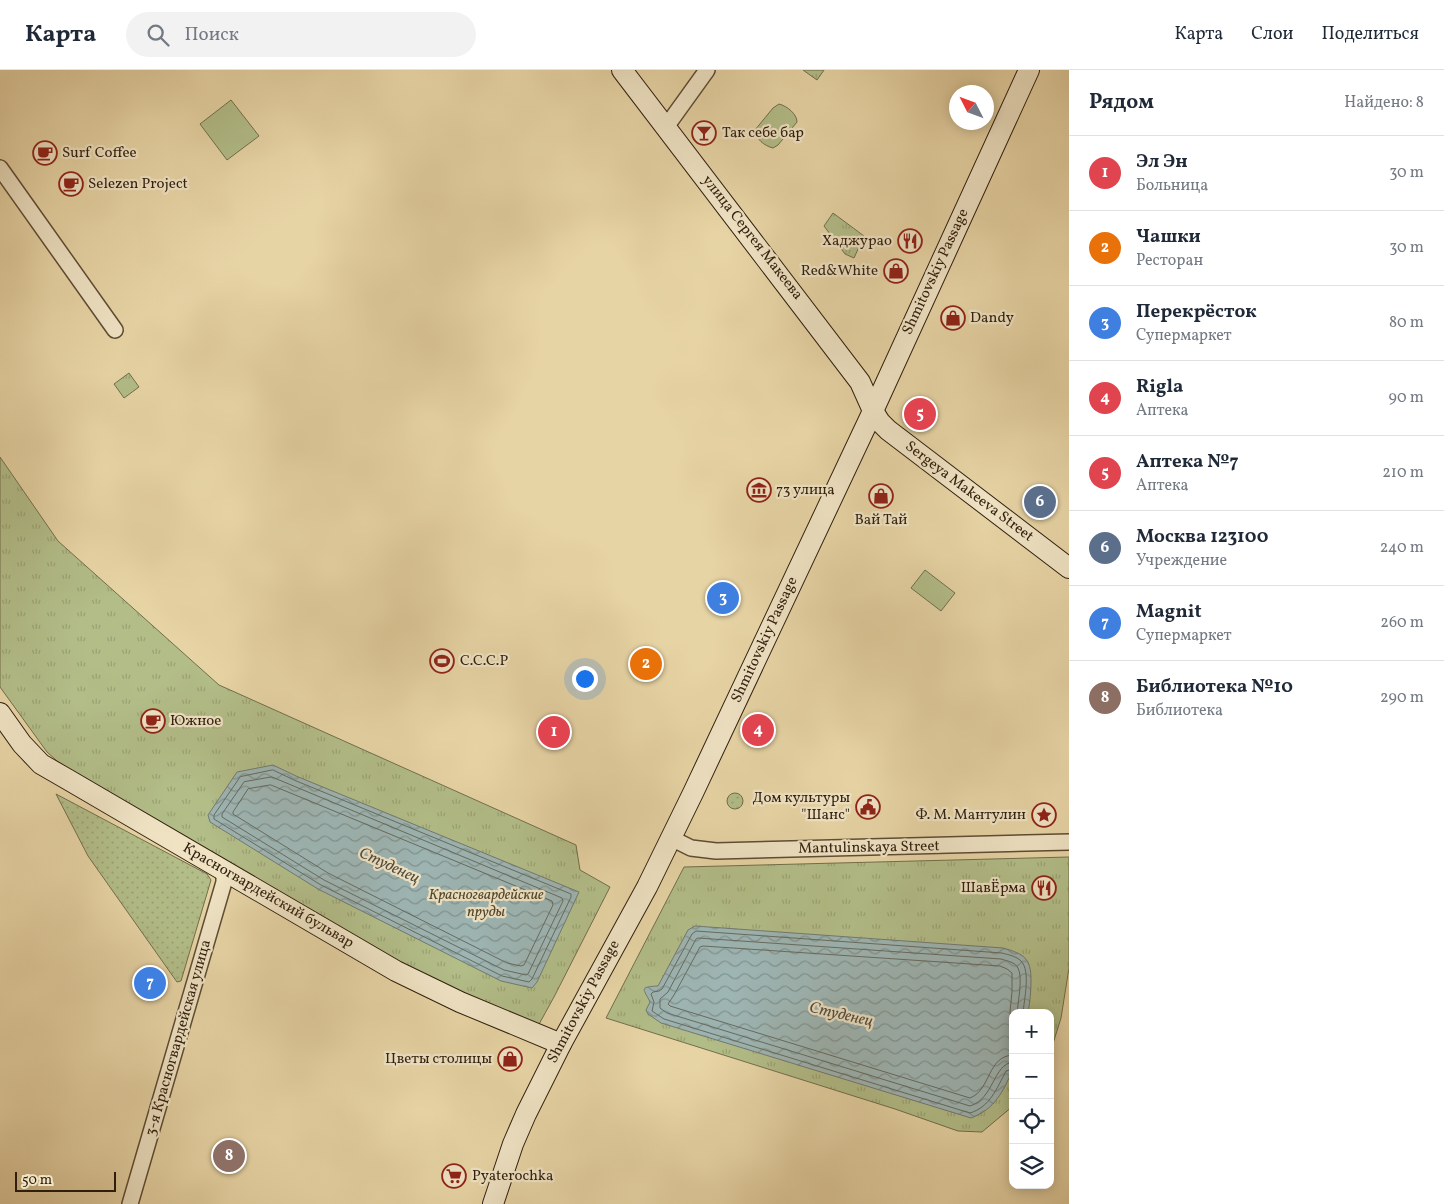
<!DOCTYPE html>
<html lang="ru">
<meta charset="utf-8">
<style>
:root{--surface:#fff;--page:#f2f2f3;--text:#1f2937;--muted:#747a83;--line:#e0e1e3;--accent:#d93025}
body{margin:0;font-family:Vollkorn,serif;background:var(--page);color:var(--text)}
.controls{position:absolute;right:15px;bottom:15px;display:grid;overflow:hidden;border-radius:10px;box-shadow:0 2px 12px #0003}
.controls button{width:45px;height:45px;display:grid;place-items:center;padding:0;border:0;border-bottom:1px solid var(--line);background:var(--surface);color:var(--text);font:25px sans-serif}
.compass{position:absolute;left:949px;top:15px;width:45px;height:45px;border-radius:50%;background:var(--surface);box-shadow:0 2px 12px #0003;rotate:312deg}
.scale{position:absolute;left:15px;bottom:12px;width:101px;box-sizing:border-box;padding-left:5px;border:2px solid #311f0e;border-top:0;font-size:14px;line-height:18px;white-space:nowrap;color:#311f0e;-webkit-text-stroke:4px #efe3c4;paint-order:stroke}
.you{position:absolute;left:584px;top:608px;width:18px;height:18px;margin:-12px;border:4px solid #fff;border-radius:50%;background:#1a73e8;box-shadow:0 0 0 8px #1a73e833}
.badge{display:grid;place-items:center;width:32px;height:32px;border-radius:50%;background:var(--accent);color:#fff;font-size:16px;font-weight:700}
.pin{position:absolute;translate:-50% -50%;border:2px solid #fff;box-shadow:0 1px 5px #0006}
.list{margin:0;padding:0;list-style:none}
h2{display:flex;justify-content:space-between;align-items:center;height:65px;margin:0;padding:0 20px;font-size:21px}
h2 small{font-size:16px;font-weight:400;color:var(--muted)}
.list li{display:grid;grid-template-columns:32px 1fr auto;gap:15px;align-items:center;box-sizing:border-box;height:75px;padding:0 20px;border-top:1px solid var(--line)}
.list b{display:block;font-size:19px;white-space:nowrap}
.list p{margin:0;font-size:16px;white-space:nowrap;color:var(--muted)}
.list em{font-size:16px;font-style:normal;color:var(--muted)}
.icon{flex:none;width:28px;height:28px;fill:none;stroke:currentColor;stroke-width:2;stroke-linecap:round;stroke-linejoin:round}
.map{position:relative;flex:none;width:1069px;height:1134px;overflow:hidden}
header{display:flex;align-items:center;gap:30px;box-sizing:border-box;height:70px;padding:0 25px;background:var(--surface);border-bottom:1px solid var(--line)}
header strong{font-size:24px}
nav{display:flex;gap:28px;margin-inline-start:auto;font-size:18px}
.search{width:350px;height:45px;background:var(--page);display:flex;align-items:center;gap:12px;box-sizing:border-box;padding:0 18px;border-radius:28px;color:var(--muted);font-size:19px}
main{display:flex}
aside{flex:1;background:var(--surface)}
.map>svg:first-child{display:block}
.grass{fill:url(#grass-dots);stroke:#726e4b}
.park{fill:url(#park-tufts);stroke:#726e4b}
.pitch{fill:#b2bd88;stroke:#726e4b}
.water{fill:url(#water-waves);stroke:#727971}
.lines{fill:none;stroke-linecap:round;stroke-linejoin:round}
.shore{stroke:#676a60;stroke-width:1}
.street-casing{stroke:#5e4c34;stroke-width:18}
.secondary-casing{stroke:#311f0e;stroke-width:22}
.street{stroke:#efe3c4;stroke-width:15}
.secondary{stroke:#efe3c4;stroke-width:20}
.labels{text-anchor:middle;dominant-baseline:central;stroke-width:4.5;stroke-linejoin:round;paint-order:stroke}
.poi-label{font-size:15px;fill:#311f0e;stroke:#efe3c4;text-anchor:start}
.street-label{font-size:15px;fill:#311f0e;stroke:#efe3c4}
.park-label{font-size:15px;font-style:italic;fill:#51462c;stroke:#efe3c4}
.water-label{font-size:16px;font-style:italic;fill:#514c40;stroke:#efe3c4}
</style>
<header>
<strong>Карта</strong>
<div class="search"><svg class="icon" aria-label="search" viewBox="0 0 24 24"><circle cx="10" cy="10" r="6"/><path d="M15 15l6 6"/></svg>Поиск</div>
<nav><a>Карта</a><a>Слои</a><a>Поделиться</a></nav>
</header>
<main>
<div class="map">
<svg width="1069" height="1134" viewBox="0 0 1069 1134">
<defs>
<pattern id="grass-dots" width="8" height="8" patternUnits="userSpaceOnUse" patternTransform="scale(1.25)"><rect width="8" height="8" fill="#b2bd88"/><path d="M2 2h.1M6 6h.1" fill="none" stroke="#9aa274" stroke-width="1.8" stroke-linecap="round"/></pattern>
<pattern id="park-tufts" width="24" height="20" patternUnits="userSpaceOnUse" patternTransform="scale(1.25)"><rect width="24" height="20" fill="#b2bd88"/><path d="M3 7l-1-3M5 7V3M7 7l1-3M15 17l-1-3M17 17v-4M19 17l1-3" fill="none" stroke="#9aa274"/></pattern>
<pattern id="water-waves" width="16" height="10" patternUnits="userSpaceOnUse" patternTransform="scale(1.25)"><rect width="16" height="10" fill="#9db5b3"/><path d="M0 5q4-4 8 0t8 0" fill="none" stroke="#819390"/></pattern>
</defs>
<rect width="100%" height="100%" fill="#e7d4a5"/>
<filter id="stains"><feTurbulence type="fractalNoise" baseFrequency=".004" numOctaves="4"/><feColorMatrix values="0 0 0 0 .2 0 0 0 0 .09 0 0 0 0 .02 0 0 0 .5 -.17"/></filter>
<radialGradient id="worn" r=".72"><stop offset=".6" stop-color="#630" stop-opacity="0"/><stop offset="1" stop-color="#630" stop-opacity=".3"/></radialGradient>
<!-- grass -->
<g class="grass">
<circle cx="735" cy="731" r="8"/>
<path d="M56 724 207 804 211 810 181 911 177 912 88 786Z"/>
</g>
<!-- park -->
<g class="park">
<path d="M803 0H824L817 10Z"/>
<path d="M833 143 864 166 854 188 845 184 824 156Z"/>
<path d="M129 303 139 317 124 328 114 314Z"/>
<path d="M0 387 58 471 219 615 576 775 580 800 610 817 554 927 538 956 392 891 66 699 47 682 0 617Z"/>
<path d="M1069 787V898L1061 948 1050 983V943H1013V1036L982 1062 958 1061 895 1039 606 948 684 797Z"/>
</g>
<!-- pitch -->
<g class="pitch">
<path d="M231 30 259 66 227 90 200 54Z"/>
<path d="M779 34C787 36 797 44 797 52L778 75 773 78C765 76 755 69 755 60L773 38Z"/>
<path d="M925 500 955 523 941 541 911 518Z"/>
</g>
<!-- water -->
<g class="water">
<path d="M273 695 296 706 579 822 537 912 532 918 501 911 318 819 210 752 208 745 237 702Z"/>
<path d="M695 856 1003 878C1024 884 1031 888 1031 910 1031 921 1030 932 1028 943H1013V999C1003 1022 995 1039 971 1048L661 953 648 944 646 940 650 932C644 919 638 917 658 916L688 860Z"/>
</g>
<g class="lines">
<!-- shore -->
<g class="shore">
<path d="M273 700 294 710 571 824V827L532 909 529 912 502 906 321 815 214 749V745L240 707Z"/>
<path d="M272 707 562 828 563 831 528 904 526 905 504 900 324 810 222 747V744L244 712Z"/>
<path d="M271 715 552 831 553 835 524 895 521 896 507 893 328 803 233 744V742L248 719Z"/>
<path d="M1013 952 1010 942 1012 922V903L1007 899 1000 896 703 876 700 877 674 925 668 934 670 936 970 1028C991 1020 987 986 1013 985"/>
<path d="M1013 992C993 994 994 1029 970 1036L667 943 660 938V929L668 922 696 869 698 868 1001 889C1007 891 1015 892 1018 898 1023 907 1018 932 1017 943"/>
<path d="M1013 999 1006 1001C997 1018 990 1037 970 1043L664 949 652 941 654 932 651 924 653 922 659 921 662 919 692 864 696 861 1002 883C1009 885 1016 886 1021 891 1031 901 1024 930 1023 943"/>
</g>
<!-- street casing -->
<g class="street-casing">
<g id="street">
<path d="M666 57 707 0"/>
<path d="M0 98 115 260"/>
<path d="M671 768 691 778 716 781 1069 772"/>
<path d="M130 1134 224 812V801"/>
</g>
</g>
<!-- secondary casing -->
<g class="secondary-casing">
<g id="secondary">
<path d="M622 0 860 312 873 341 880 352 888 360 1069 498"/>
<path d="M0 643 22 674 41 694 67 709 396 901 460 932 561 974"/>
<path d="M493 1134 513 1074 526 1044 561 974 647 817 693 723 873 341 1029 0"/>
</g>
</g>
<!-- street -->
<use href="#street" class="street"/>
<!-- secondary -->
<use href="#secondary" class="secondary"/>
</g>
<!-- icons -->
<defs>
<g id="bar-ring" transform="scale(1.25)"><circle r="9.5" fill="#efe3c4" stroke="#8f2418" stroke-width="1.5"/><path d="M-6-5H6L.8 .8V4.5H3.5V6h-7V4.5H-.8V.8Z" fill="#8f2418"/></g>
<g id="cafe-ring" transform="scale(1.25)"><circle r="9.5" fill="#efe3c4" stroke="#8f2418" stroke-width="1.5"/><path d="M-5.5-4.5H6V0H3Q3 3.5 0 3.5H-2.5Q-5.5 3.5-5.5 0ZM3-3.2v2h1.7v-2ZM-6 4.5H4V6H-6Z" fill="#8f2418"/></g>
<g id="restaurant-ring" transform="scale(1.25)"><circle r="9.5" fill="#efe3c4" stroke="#8f2418" stroke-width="1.5"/><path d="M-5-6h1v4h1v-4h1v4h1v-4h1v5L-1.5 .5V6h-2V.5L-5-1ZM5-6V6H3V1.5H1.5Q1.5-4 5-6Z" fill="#8f2418"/></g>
<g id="shop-ring" transform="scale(1.25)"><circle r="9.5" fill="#efe3c4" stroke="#8f2418" stroke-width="1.5"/><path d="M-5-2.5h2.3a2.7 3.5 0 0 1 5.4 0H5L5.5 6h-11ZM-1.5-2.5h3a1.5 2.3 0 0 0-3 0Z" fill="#8f2418"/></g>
<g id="museum-ring" transform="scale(1.25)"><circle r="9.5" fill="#efe3c4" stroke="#8f2418" stroke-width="1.5"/><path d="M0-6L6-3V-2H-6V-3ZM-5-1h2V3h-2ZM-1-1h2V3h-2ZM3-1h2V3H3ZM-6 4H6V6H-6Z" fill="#8f2418"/></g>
<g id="stadium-ring" transform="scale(1.25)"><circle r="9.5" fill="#efe3c4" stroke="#8f2418" stroke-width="1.5"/><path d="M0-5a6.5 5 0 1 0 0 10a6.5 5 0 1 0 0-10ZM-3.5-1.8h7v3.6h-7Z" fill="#8f2418"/></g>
<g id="civic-ring" transform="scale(1.25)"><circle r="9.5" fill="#efe3c4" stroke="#8f2418" stroke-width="1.5"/><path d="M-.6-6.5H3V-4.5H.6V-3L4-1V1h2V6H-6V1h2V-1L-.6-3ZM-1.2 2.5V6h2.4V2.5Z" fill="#8f2418"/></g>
<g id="sight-ring" transform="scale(1.25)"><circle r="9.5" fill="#efe3c4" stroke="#8f2418" stroke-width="1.5"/><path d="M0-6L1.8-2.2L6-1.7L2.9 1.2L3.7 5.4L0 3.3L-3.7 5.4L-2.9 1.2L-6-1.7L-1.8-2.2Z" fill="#8f2418"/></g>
<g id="supermarket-ring" transform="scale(1.25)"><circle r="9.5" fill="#efe3c4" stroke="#8f2418" stroke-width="1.5"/><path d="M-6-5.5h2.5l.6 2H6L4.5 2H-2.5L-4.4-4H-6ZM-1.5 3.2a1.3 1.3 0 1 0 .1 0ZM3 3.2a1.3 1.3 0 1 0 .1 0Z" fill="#8f2418"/></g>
</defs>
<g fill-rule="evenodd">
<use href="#bar-ring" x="704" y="63"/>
<use href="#cafe-ring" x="45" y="83"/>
<use href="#cafe-ring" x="71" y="114"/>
<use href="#restaurant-ring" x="910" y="171"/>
<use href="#shop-ring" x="896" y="201"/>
<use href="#shop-ring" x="953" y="248"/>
<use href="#museum-ring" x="759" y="420"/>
<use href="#shop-ring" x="881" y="426"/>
<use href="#stadium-ring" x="442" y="591"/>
<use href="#cafe-ring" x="153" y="651"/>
<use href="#civic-ring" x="868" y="737"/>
<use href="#sight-ring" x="1044" y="745"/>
<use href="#restaurant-ring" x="1044" y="818"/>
<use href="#shop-ring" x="510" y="989"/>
<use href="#supermarket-ring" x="454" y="1106"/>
</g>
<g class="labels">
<!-- poi labels -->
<g class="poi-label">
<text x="722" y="63">Так себе бар</text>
<text x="62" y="83">Surf Coffee</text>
<text x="88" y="114">Selezen Project</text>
<text x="892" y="171" text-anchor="end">Хаджурао</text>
<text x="878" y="201" text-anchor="end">Red&amp;White</text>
<text x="970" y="248">Dandy</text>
<text x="776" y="420">73 улица</text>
<text x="881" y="450" text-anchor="middle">Вай Тай</text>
<text x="460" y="591">С.С.С.Р</text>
<text x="170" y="651">Южное</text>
<text x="850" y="728" text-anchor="end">Дом культуры<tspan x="850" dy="17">"Шанс"</tspan></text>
<text x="1026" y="745" text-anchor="end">Ф. М. Мантулин</text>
<text x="1026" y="818" text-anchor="end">ШавЁрма</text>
<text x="492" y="989" text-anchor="end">Цветы столицы</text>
<text x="472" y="1106">Pyaterochka</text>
</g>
<!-- street labels -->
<g class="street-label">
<text transform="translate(752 168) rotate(52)">улица Сергея Макеева</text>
<text transform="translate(936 202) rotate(-65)">Shmitovskiy Passage</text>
<text transform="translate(969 422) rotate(37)">Sergeya Makeeva Street</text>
<text transform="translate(765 570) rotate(-65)">Shmitovskiy Passage</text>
<text transform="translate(869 778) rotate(-1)">Mantulinskaya Street</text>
<text transform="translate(268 826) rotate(30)">Красногвардейский бульвар</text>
<text transform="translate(584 932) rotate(-62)">Shmitovskiy Passage</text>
<text transform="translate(179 968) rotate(-74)">3-я Красногвардейская улица</text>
</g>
<!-- park labels -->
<g class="park-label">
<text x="486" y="825">Красногвардейские<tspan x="486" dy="17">пруды</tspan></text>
</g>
<!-- water labels -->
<g class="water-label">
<text transform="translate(389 796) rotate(25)">Студенец</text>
<text transform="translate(841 945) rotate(13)">Студенец</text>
</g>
</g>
<rect width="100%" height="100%" filter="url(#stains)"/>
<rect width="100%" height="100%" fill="url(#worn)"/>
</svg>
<div class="controls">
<button>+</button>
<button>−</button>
<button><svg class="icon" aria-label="locate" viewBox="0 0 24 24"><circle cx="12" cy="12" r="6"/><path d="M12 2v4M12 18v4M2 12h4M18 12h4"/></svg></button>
<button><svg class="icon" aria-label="layers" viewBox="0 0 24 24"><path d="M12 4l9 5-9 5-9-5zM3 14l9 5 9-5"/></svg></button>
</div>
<svg class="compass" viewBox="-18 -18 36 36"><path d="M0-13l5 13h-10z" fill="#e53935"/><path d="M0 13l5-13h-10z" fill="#747a83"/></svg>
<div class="scale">50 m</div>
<div class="you"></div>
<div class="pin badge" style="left:554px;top:662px;background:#e0444e">1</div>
<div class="pin badge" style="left:646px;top:594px;background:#e8710a">2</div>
<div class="pin badge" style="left:723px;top:528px;background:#3f7fe0">3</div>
<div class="pin badge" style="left:758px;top:660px;background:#e0444e">4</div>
<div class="pin badge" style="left:920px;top:344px;background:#e0444e">5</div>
<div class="pin badge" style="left:1040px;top:432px;background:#5c6f8a">6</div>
<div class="pin badge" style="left:150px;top:913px;background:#3f7fe0">7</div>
<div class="pin badge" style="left:229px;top:1086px;background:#8d6e63">8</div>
</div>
<aside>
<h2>Рядом<small>Найдено: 8</small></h2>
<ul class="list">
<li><span class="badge" style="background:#e0444e">1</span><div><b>Эл Эн</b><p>Больница</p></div><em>30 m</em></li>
<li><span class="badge" style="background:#e8710a">2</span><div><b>Чашки</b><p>Ресторан</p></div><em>30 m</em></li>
<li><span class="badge" style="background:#3f7fe0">3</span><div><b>Перекрёсток</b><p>Супермаркет</p></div><em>80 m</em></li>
<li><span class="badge" style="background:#e0444e">4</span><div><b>Rigla</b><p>Аптека</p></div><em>90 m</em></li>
<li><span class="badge" style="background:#e0444e">5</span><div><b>Аптека №7</b><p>Аптека</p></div><em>210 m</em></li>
<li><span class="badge" style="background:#5c6f8a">6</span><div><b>Москва 123100</b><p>Учреждение</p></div><em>240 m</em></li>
<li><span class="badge" style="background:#3f7fe0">7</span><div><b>Magnit</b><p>Супермаркет</p></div><em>260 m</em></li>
<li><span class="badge" style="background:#8d6e63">8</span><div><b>Библиотека №10</b><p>Библиотека</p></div><em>290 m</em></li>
</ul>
</aside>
</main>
